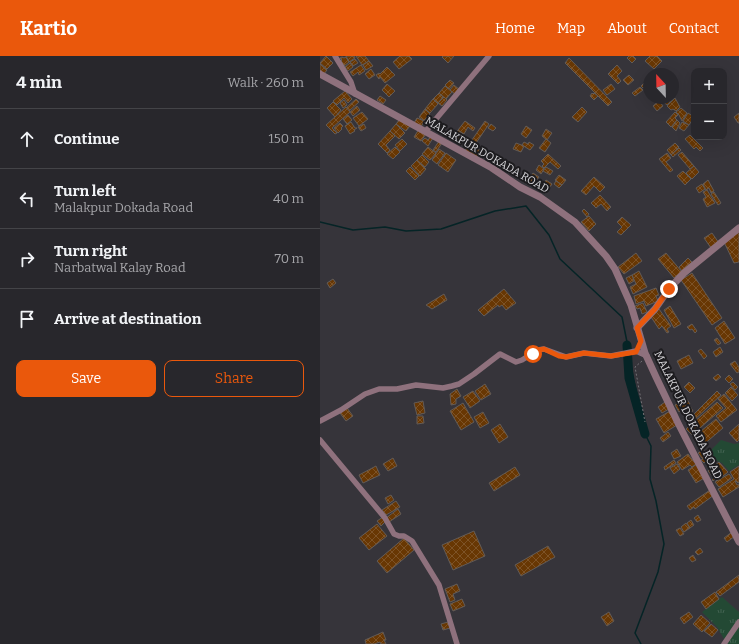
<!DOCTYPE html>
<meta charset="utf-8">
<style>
:root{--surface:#28272c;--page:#343338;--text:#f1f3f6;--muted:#a5a5a9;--line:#444448;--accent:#ea580c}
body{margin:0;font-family:Bitter,serif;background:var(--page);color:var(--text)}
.controls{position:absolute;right:12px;top:12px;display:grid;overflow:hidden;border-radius:8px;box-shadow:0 4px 16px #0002}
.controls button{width:36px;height:36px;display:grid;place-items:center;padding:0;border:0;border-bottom:1px solid var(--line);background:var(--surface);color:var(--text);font:20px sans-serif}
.compass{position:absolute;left:323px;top:12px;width:36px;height:36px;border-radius:50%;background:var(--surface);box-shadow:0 4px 16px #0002;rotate:338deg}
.stop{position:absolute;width:12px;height:12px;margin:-9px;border:3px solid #ea580c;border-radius:50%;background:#fff}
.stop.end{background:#ea580c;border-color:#fff;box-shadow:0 1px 4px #0008}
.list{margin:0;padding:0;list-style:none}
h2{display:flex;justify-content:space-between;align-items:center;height:52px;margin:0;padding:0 16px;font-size:17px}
h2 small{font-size:13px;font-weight:400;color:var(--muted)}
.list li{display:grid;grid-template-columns:26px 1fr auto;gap:12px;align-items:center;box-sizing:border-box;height:60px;padding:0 16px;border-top:1px solid var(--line)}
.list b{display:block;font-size:15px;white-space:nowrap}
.list p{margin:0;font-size:13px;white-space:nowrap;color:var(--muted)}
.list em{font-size:13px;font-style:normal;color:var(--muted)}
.actions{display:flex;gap:8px;padding:12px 16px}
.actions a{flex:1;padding:9px 0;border:1px solid var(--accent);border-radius:8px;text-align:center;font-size:14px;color:var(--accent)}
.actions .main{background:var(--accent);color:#fff}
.icon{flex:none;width:22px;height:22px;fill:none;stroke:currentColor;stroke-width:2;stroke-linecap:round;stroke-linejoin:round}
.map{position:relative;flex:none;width:419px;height:588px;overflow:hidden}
header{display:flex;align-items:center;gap:24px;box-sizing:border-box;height:56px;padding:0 20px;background:var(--accent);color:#fff}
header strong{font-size:19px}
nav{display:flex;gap:22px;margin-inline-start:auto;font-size:14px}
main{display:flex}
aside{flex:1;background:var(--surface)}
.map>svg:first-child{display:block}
.grass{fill:url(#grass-tufts)}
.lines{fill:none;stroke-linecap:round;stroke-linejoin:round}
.stream{stroke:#052426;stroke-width:1.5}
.river{stroke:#052426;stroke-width:9}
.building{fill:url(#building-cross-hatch);stroke:#625b57}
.path{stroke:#737176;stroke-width:1;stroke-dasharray:2 2;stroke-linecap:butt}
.minor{stroke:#8f717d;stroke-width:5.5}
.tertiary{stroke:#8f717d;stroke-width:7}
.route{stroke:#ea580c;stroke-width:5}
.labels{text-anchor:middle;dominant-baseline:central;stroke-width:4;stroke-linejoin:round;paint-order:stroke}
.street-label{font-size:11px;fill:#d6d5d9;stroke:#1d1c1f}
</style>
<header>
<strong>Kartio</strong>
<nav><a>Home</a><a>Map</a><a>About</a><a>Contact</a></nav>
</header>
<main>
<aside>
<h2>4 min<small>Walk · 260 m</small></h2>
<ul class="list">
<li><svg class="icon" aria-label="ahead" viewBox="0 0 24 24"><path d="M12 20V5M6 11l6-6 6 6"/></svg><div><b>Continue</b></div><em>150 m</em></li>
<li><svg class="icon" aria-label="left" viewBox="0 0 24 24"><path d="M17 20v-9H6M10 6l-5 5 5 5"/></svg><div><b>Turn left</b><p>Malakpur Dokada Road</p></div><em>40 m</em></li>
<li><svg class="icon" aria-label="right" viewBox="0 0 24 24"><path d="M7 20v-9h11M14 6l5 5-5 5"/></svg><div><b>Turn right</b><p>Narbatwal Kalay Road</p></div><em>70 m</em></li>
<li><svg class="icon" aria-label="arrive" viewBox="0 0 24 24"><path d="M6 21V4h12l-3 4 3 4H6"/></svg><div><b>Arrive at destination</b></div></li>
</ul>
<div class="actions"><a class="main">Save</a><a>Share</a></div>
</aside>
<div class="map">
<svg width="419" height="588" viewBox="0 0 419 588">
<defs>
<pattern id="grass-tufts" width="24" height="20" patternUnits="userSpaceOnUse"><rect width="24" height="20" fill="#234934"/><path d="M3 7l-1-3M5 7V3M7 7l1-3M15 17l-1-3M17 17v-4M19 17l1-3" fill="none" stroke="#426251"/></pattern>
<pattern id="building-cross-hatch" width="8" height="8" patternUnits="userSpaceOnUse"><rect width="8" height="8" fill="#683703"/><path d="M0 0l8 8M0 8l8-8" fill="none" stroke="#7d5327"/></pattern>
</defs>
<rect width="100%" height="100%" fill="#36343a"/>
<!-- grass -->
<g class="grass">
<path d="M401 384 414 388 419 387V409L409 415 402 407 395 404 390 395Z"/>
<path d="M402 541 419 556V588H407L397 571 382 556Z"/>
</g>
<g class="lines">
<!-- stream -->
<g class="stream">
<path d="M0 166 33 174 65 171 86 175 121 173 175 155 206 150 229 179 240 203 302 261 310 301"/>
<path d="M310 305 325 378 331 390 330 423 336 445 344 488 338 516 315 577 321 588"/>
</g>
<!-- river -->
<path class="river" d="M307 289 309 322 325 378"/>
</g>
<!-- building -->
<g class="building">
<path d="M6 0 13 7 7 13 0 7Z"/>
<path d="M26 0H34L35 2 29 6Z"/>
<path d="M36 0H45L49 5 42 9Z"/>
<path d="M80 0H89L92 3 79 13 73 6Z"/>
<path d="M123 0H134L128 7 122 1Z"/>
<path d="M309 0H313L316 3 312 7 307 2Z"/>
<path d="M330 0H337L342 5 334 13 325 5Z"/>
<path d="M22 1 24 2 26 1 29 6 24 10 21 5 22 4 20 2Z"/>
<path d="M249 2 292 46 288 50 245 7Z"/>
<path d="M35 3 38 7 33 10 30 6Z"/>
<path d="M49 5 53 10 46 14 43 9Z"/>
<path d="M30 7 33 11 28 15 25 11Z"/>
<path d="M0 8 7 14 4 18 0 14Z"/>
<path d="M41 9 45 15 39 19 38 16 33 20 30 16Z"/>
<path d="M297 9 302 15 297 20 301 25 298 28 288 18Z"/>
<path d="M67 11 75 19 65 27 60 21 59 23 56 19 59 17 60 18Z"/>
<path d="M51 13 55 19 49 23 45 18Z"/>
<path d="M309 19 314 24 308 29 303 24Z"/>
<path d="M329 22V30L328 28 323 32 321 30Z"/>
<path d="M130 24 134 27 129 33 125 29Z"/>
<path d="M67 28 75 35 69 41 62 34Z"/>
<path d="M291 28 295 33 287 39 283 34Z"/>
<path d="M134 29 140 34 136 39 130 34Z"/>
<path d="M125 30 132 36 126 43 119 37Z"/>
<path d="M320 31 323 34 315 40 312 37Z"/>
<path d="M25 35 32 43 28 47 24 42 17 49 13 45Z"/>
<path d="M119 37 123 41 118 47 113 43Z"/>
<path d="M272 37 273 38 274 37 278 40 274 44 270 40Z"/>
<path d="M60 40 66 44 63 48 57 44Z"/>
<path d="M124 41 127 44 122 50 118 47Z"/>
<path d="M353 41 354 42 347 49 340 43Z"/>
<path d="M355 42 360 51 356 55 353 53 351 54 347 50Z"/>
<path d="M36 43 39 46 29 55 26 52Z"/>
<path d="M113 43 118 48 110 57 105 53Z"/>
<path d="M24 44 27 49 23 52 20 47Z"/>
<path d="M339 45 343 50 337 55 333 50Z"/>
<path d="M13 46 21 54 15 61 7 52Z"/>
<path d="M37 50 40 54 33 60 30 56Z"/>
<path d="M26 51 30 56 12 72 17 77 15 78 6 69Z"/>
<path d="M262 51 267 56 258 66 252 61Z"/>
<path d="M361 52 367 57 362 65 359 59 356 56Z"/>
<path d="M105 53 110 58 104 65 99 61Z"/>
<path d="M42 56 48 63 39 70 33 62Z"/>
<path d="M355 56 358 59 355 62 357 64 351 71 346 66Z"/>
<path d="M368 57 374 61 369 69 363 65Z"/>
<path d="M419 57V67H418L414 61Z"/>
<path d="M28 59 32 64 27 68 23 63Z"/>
<path d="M97 62 104 65 101 71 94 67Z"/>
<path d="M80 63 90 70 86 75 76 68Z"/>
<path d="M357 64 360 67 356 75 352 71Z"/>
<path d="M145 65 155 72 153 75 148 71 144 78 138 74Z"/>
<path d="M165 65 169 68 154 90 161 95 157 102 145 94Z"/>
<path d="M31 66 35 72H37L34 74 35 75 30 78 25 70Z"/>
<path d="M362 66 369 69 364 75 359 72Z"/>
<path d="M20 67 23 70 21 72 22 73 18 77 14 72Z"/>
<path d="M44 68 46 72 41 75 38 71Z"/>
<path d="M76 68 85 77 79 83 70 75Z"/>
<path d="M171 68 176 72 173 75 168 72Z"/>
<path d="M206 70 212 74 206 82 201 78Z"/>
<path d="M99 73 106 78 101 85 94 81Z"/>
<path d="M226 73 232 77 227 84 222 80Z"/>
<path d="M138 74 143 78 137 86 132 82Z"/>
<path d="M70 75 75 80 66 89 70 94 67 97 58 88Z"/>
<path d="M370 79 383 92 380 95 376 91 374 93 365 83Z"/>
<path d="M111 80 113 82 108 90 102 85 105 82 108 84Z"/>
<path d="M82 83 87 88 80 95 75 89Z"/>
<path d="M226 83 231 87 225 96 219 92Z"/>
<path d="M119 85 122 87 116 96 113 94Z"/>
<path d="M204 86 208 88 209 86 214 89 210 94 202 89Z"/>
<path d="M196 87 204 90 201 96 193 93Z"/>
<path d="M355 87 359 91 351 99 347 94Z"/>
<path d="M75 91 80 96 73 103 67 98Z"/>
<path d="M108 91 116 97 110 104 102 98Z"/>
<path d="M359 92 361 94 353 101 351 99Z"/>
<path d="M119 93 125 97 117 108 112 104Z"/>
<path d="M362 96 374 110 370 113 358 99Z"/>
<path d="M126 97 136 104 128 116 118 109Z"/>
<path d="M347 97 351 102 346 106 353 114 350 116 339 103Z"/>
<path d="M228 98 241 110 238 113 230 106 224 112 222 110 224 108 221 105Z"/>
<path d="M102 99 109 106 105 111 97 104Z"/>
<path d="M97 104 106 113 100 120 91 110Z"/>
<path d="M219 109 224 113 221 118 216 114Z"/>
<path d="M374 110 379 116 372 123 366 117Z"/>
<path d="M90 111 99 120 95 124 86 115Z"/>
<path d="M226 111 233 115 230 119 223 115Z"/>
<path d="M363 115 371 123 365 129 357 120Z"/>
<path d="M213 117 219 121 213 129 207 125Z"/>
<path d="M239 119 246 124 242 129 235 124Z"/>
<path d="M274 121 285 131 280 136 274 130 266 139 261 135Z"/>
<path d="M226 124 232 128 226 137 220 133Z"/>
<path d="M388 124 394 135 391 137 389 132 386 134 383 128Z"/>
<path d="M236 125 242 129 239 132 234 128Z"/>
<path d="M382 128 385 133 379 137 376 132Z"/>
<path d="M387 134 395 147 387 151 383 143 386 141 383 136Z"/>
<path d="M394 136 401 147 398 149 391 138Z"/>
<path d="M280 139 291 151 287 155 281 148 276 152 271 147Z"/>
<path d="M264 153 269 158 267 161 262 155Z"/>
<path d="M269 160 276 168 269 175 261 166Z"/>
<path d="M302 161 311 169 301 179 297 176 302 171 297 166Z"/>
<path d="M419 176V206L414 207 404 186Z"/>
<path d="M392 177 399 187 391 192 384 182Z"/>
<path d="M316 197 322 205 304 218 298 211Z"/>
<path d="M346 197 362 216 354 222 338 203Z"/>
<path d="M368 202 372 206 362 215 359 211Z"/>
<path d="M319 215 327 231 313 238 310 231 316 228 312 219Z"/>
<path d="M372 217 402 262 392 269 361 224Z"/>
<path d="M312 219 314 225 309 228 306 222Z"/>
<path d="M13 223 16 227 10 232 7 227Z"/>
<path d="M336 232 339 239 336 240 338 245 326 250 324 245 316 248 314 240Z"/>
<path d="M184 233 196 247 186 254 182 249 179 251 178 249 164 260 158 254Z"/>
<path d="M124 238 127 244 112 253 106 249Z"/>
<path d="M323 247 327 256 322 258 320 252 317 253 315 250Z"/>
<path d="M350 250 361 268 354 272 344 254Z"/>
<path d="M339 253 351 270 347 273 349 276 347 277 342 270 339 273 331 261Z"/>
<path d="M404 265 415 282 405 288 395 272Z"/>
<path d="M372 268 377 275 375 277 372 273 370 274 367 271Z"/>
<path d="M397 282 401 287 398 289 394 284Z"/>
<path d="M400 291 403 296 396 301 393 296Z"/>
<path d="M381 293 387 300 384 303 378 295Z"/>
<path d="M369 299 373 307 361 313 357 305Z"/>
<path d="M415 305 419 311V316L417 317 410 308Z"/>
<path d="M398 318 401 321 396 325 393 322Z"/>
<path d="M409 319 413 323 409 327 405 323Z"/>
<path d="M369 326 375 332 370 337 364 331Z"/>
<path d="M413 326 418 331 415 334 410 328Z"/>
<path d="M165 328 171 338 161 344 155 335Z"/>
<path d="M411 331 418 339 412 345 405 337Z"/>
<path d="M137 333 141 340 136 343V348L131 349 130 338Z"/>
<path d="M153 335 160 345 150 352 143 341Z"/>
<path d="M397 335 401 339 372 366 369 363Z"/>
<path d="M404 338 417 354 401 366 396 360 406 352 398 343Z"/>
<path d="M366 342 370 348 359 356 355 349Z"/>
<path d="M103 345 105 357 97 359 94 347Z"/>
<path d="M345 346 349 353 342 357 338 351Z"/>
<path d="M397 346 403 352 372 379 366 373Z"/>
<path d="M143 347 154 366 141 374 130 355Z"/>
<path d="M370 350 373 355 370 356V360L367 362 363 354Z"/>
<path d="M27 352 33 360 26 365 20 357Z"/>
<path d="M350 355 357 369 344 377 336 363Z"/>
<path d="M163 356 169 367 160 372 154 361Z"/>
<path d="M97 360H103L104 367 97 368Z"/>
<path d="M396 363 403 372 382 390 377 385 379 383 376 379Z"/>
<path d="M180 368 188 381 179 387 171 374Z"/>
<path d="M419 368V384L417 386 409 377Z"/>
<path d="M348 376 351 380 343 386 340 382Z"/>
<path d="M357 393 361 400 354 403 351 397Z"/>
<path d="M383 393 386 398 384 400 387 404 384 407 381 404 383 403 378 397Z"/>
<path d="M368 398 376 408 372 411 370 409 362 414 357 406Z"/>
<path d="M73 402 77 410 68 415 63 408Z"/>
<path d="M354 404 356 407 345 414 344 411Z"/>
<path d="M399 406 408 416 397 425 395 423 393 425 392 424 394 422 388 415Z"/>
<path d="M357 408 360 413 354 418 350 412Z"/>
<path d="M377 408 386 421 376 427 368 414Z"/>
<path d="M56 410 60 419 43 427 39 419Z"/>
<path d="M419 410V426L418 427 416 425H415L417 429 419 428V431L403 441 398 433 414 423 410 416Z"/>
<path d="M195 411 200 419 174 435 169 427Z"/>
<path d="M409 418 412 422 399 431 395 426Z"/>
<path d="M390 434 394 439 375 453 374 451 370 454 367 450Z"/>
<path d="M71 439 74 444 68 448 65 442Z"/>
<path d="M76 445 80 451 66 459 62 454Z"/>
<path d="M78 453 81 458 69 466 66 462Z"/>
<path d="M378 459 381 464 377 466 374 462Z"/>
<path d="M63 461 66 465 61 470 57 465Z"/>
<path d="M371 464 374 469 370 472 367 467Z"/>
<path d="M366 467 370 472 364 476 361 471Z"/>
<path d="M57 468 67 480 49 494 39 482Z"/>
<path d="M360 472 364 478 360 480 356 474Z"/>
<path d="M154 475 165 500 133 514 122 489Z"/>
<path d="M412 476 415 480 407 486 404 482Z"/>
<path d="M84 482 94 494 67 517 57 505Z"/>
<path d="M228 490 235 501 201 520 195 509Z"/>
<path d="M380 492 383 496 378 499 375 496Z"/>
<path d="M373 499 376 504 372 506 369 502Z"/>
<path d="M419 519V526L400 540 396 536Z"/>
<path d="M137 528 140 535 133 538 135 544 130 546 125 533Z"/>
<path d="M395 536 399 543 386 553 381 546Z"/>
<path d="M142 543 145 550 133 555 130 548Z"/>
<path d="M289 556 294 565 287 570 281 561Z"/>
<path d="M369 556 373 561 364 568 360 562Z"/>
<path d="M381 559 390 567 382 576 373 568Z"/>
<path d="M128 566 130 572 123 574 121 568Z"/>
<path d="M391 568 398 574 392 581 384 575Z"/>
<path d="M63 576 66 584H64L66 588H61L60 586 54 588H46L45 584Z"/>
</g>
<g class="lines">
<!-- path -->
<path class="path" d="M322 305 315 311 325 366"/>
<!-- minor -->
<g class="minor">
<path d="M15 0 31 26 35 38"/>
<path d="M105 76 169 0"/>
<path d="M0 365 21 354 45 338 59 333H77L96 329 123 332 132 330 139 328 154 318 180 298 196 306 202 304 218 294 224 293 246 301 264 297 291 300 316 295 327 300"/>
<path d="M0 384 65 462 74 478 79 480H84L92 485 119 529 137 588"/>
<path d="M404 588 419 566"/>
</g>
<!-- tertiary -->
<g class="tertiary">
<path d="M0 18 172 112 200 131 220 141 255 166 286 200 295 213 311 249 325 297 336 321 358 367 419 486"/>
<path d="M317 272 335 253 349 233 364 217 419 172"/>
</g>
</g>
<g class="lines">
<!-- route -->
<path class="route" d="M213 298 218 294 224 293 239 300 246 301 264 297 291 300 316 296 321 285 317 272 335 253 349 233"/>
</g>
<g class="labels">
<!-- street labels -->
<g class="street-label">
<text transform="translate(167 99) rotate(30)">MALAKPUR DOKADA ROAD</text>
<text transform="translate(368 359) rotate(64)">MALAKPUR DOKADA ROAD</text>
</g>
</g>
</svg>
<div class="controls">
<button>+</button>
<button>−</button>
</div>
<svg class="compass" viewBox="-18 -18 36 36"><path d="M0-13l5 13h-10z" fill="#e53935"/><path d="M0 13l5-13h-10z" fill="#a5a5a9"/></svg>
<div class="stop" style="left:213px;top:298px"></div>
<div class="stop end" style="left:349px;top:233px"></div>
</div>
</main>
